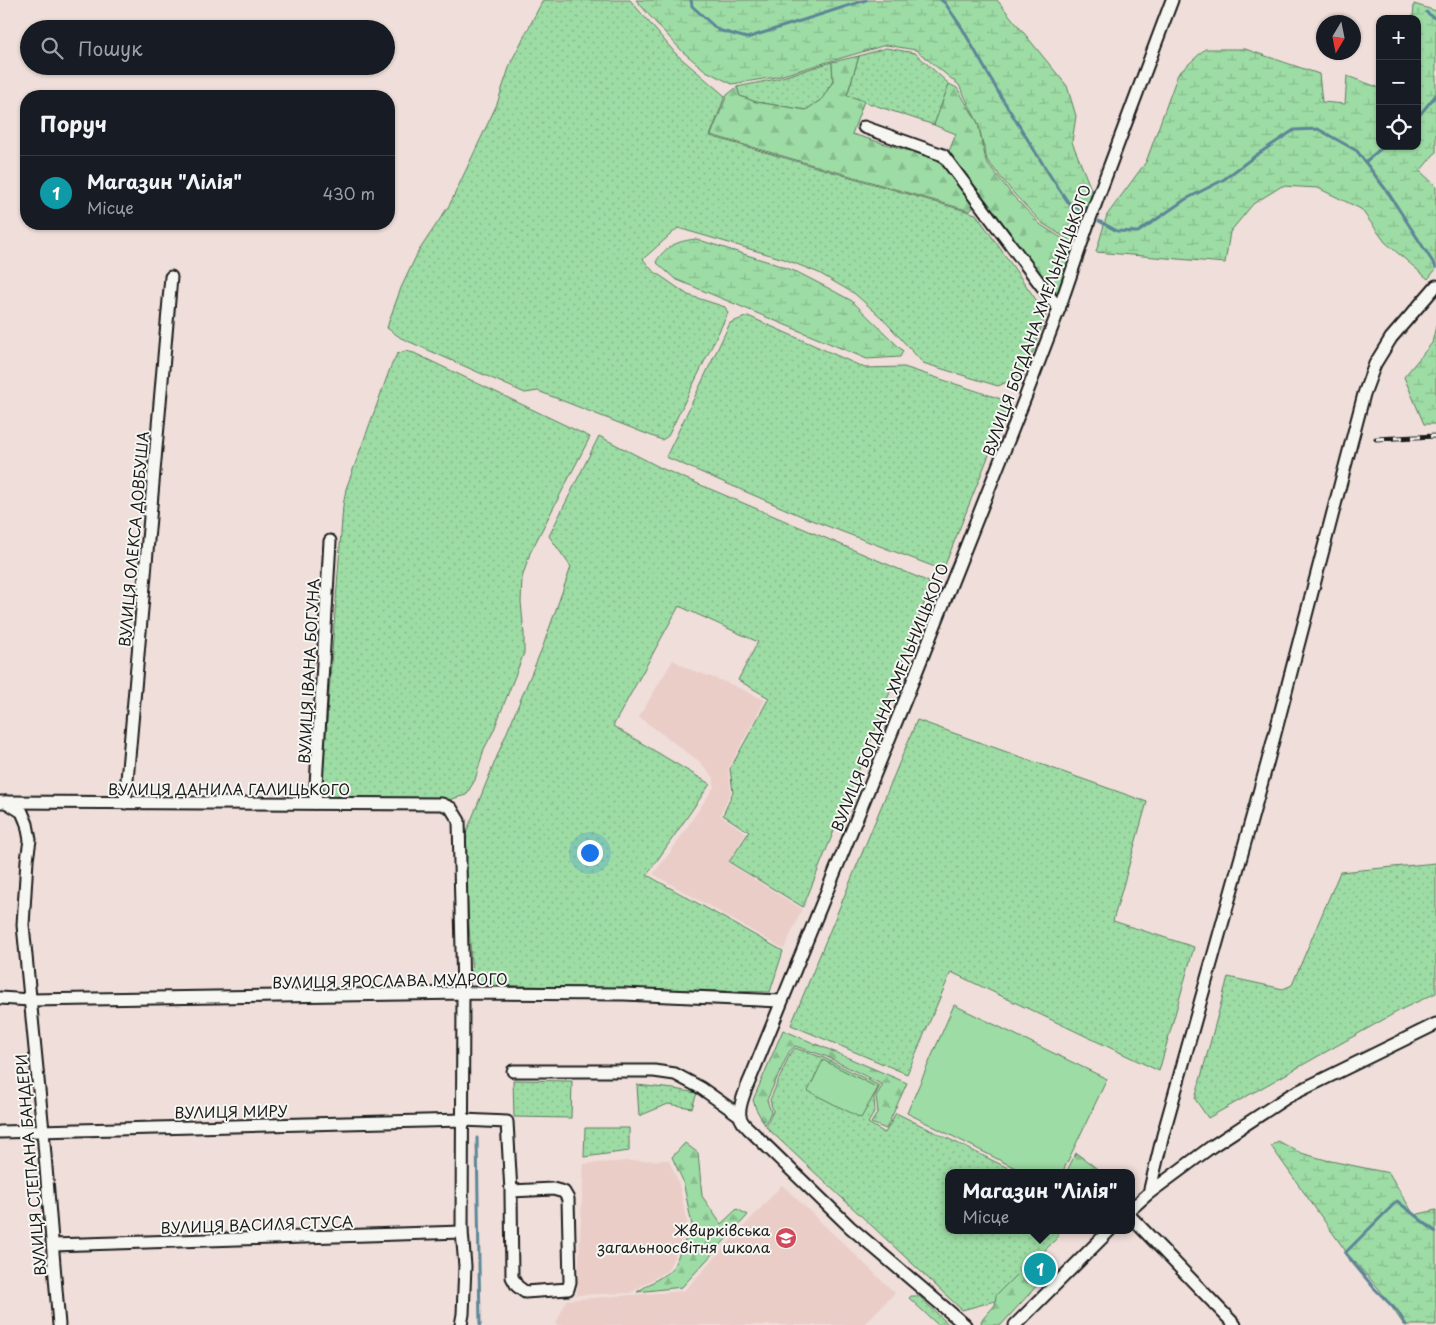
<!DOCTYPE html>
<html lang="uk">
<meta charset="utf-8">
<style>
:root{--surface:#171b24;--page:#20242c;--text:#f1f3f6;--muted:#9ea1a6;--line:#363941;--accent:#d1495b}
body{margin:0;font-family:"Playpen Sans",sans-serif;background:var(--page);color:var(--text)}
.controls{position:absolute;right:15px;top:15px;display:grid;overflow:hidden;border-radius:10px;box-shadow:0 1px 4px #0004}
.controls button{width:45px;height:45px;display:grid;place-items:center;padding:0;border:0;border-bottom:1px solid var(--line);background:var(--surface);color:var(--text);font:25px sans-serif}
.compass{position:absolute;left:1316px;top:15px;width:45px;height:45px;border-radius:50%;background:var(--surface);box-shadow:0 1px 4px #0004;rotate:190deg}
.you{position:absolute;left:589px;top:852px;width:18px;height:18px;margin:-12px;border:4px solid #fff;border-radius:50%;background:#1a73e8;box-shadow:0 0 0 8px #1a73e833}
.badge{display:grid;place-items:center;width:32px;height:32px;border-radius:50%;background:var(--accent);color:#fff;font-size:16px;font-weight:700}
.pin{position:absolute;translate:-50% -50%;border:2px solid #fff;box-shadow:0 1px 5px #0006}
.popup{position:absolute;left:945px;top:1169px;width:190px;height:65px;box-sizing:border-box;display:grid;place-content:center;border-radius:10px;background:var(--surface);filter:drop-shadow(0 1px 4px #0005);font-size:16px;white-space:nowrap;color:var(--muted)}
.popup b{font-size:19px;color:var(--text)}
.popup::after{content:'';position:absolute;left:50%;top:100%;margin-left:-10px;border:10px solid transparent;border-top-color:var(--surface)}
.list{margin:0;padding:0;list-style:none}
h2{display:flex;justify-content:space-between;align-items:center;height:65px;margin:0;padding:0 20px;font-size:21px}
h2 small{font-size:16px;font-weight:400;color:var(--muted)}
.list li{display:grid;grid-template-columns:32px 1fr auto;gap:15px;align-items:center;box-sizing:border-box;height:75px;padding:0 20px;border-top:1px solid var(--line)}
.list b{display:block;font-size:19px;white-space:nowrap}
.list p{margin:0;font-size:16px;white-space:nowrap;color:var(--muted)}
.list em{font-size:16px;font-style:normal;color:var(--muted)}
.icon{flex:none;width:28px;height:28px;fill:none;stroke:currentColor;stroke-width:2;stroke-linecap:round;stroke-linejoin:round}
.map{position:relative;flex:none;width:1436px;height:1325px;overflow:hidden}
.search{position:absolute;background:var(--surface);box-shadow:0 1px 4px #0004;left:20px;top:20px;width:375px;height:55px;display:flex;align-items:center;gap:12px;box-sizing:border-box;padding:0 18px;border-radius:28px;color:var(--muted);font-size:19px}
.panel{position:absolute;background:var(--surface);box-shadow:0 1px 4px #0004;left:20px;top:90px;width:375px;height:140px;border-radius:20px}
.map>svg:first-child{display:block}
.built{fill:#eacdc7}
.green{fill:url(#green-dots);stroke:#5c7c60}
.forest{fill:url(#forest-firs);stroke:#5c7c60}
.wetland{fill:url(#wetland-marsh);stroke:#5c7c60}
.pitch{fill:#9ddca4;stroke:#5c7c60}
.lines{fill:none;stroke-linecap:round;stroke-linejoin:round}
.stream{stroke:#5d8697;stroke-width:3}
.minor-casing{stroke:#1c1c1c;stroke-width:15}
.minor{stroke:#f6f6f2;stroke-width:11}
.rail-casing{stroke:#1c1c1c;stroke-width:5}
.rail{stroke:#f6f6f2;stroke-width:3;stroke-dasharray:9;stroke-linecap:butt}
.labels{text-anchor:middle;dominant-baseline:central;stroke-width:4;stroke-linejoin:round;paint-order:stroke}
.street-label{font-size:15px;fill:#1c1c1c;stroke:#f6f6f2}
.poi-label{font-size:15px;fill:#1c1c1c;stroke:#f6f6f2;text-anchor:end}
</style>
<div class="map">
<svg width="1436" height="1325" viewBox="0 0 1436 1325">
<defs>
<pattern id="green-dots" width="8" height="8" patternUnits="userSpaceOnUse" patternTransform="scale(1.25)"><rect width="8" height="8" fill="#9ddca4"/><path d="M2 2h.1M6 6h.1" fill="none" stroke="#87bc8d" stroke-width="1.8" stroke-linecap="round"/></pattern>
<pattern id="forest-firs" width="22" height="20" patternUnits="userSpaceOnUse" patternTransform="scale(1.25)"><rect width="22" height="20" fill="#9ddca4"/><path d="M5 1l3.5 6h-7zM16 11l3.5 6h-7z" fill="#87bc8d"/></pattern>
<pattern id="wetland-marsh" width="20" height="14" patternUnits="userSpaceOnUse" patternTransform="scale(1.25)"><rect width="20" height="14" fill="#9ddca4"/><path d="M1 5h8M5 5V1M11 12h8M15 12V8" fill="none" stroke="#87bc8d"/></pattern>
</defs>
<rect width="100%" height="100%" fill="#efded9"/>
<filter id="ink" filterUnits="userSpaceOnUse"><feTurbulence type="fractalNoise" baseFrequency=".02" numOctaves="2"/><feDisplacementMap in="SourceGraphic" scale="10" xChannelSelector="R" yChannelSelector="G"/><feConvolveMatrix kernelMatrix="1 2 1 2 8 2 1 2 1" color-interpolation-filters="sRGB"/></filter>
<g filter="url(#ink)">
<!-- built -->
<g class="built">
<path d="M673 660 686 668 730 684 765 700 728 769 731 792 720 815 746 833 728 863 802 909 784 949 653 874 672 850 714 787V778L699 761 639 717Z"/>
<path d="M669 1160 679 1184 688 1227 668 1270 630 1293 577 1295 584 1164 629 1161Z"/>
<path d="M782 1185 895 1293 863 1325H556L566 1300 684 1291Z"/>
</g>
<!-- green -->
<g class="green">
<path d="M543 0H630L676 54 725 96 710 136 976 214 1046 314 1025 374 998 386 923 363 882 318 855 294 819 273 784 259 678 228 643 259 652 270 688 295 725 307 728 313 668 436 662 440 538 391 525 393 401 338 387 328 390 318 401 288 418 252 450 204 497 104 511 62Z"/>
<path d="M886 48 915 53 949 84 934 125 847 96 859 56Z"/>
<path d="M832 62 833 81 822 99 806 110 756 102 740 96 737 87 776 79Z"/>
<path d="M748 316 865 368 904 367 1010 402 943 570 806 518 666 457 730 323Z"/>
<path d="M405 351 414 353 590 437 530 553 522 578 521 602 524 634V653L493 732 484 749 475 780 466 795 448 800 332 797 326 795 322 787 343 506 346 489 391 366 397 354Z"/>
<path d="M599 436 663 469 929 582 926 599 878 723 803 907 729 862 749 832 723 815 733 792 730 769 769 698 738 680 758 642 679 606 613 726 710 784 647 875 783 951 770 992 483 985 472 977 464 838 502 744 543 646 571 567 549 536Z"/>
<path d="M917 720 1147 802 1113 921 1194 947 1159 1071 951 972 907 1074 791 1025Z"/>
<path d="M1436 863V993L1404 1008 1208 1118 1195 1099 1228 977 1283 989 1292 985 1340 872Z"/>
<path d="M795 1048 824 1058 880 1086 874 1097 875 1111 868 1123 885 1133 896 1113 1018 1173H949V1230H1058V1237L995 1301 962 1310 766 1127 773 1111 770 1100 790 1054Z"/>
<path d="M513 1080 572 1081 571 1118 514 1117Z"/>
<path d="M637 1085 674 1089 697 1093 692 1108 668 1104 639 1116Z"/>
<path d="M585 1128H629V1151L584 1157Z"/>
<path d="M911 1296H919L921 1298 949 1325H938L909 1298Z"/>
</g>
<!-- forest -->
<g class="forest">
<path d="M859 56 847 95 864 101 852 134 939 160 974 207 970 211 711 135 727 95 737 87 740 96 756 102 806 110 822 99 833 81 832 62Z"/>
<path d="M949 84 957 88 978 123 986 161 1013 196 1041 225 1074 246 1058 291 1047 289 950 158 949 151 956 134 934 125Z"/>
<path d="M783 1030 907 1083 886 1129 871 1123 878 1112 876 1096 883 1085 825 1056 795 1046 789 1052 767 1100 771 1112 765 1125 756 1109 753 1100Z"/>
<path d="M685 1143 698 1153 702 1196 721 1224 737 1209 748 1215 682 1287 637 1292 672 1270 692 1225 683 1181 672 1157Z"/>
<path d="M1076 1153 1103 1173H1066Z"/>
<path d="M1026 1265 1041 1281 1001 1325H982L981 1321 995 1305 996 1295Z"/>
</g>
<!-- wetland -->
<g class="wetland">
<path d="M636 0H997L1067 86 1076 116 1072 142 1093 194 1075 244 1042 223 1015 195 987 160 978 123 959 85 916 50 886 45 776 77 732 84 706 71 683 52 656 23Z"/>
<path d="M1414 4 1436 11V152L1420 171 1436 186V269L1428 279 1385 242 1361 209 1318 188 1282 186 1253 204 1230 232 1225 263 1096 252 1107 215 1146 162 1178 74 1205 49H1245L1319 74 1322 102 1345 104 1347 76 1380 88V146H1417V19H1413Z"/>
<path d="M696 239 769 262 797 272 830 289 852 301 903 351 900 357 867 359 675 279 656 262C665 246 678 241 696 239Z"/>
<path d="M1436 326V424H1424L1404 377 1432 343Z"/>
<path d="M1278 1141 1301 1153 1326 1160 1389 1173 1414 1215 1436 1210V1325H1404L1379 1289 1347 1253 1271 1146Z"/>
</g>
<!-- pitch -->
<g class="pitch">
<path d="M954 1005 1107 1079 1062 1173H1025L907 1113Z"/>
<path d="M823 1060 878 1088 861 1118 808 1091Z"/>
</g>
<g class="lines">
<!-- stream -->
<g class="stream">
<path d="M691 0 692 6 718 30 747 38 866 0"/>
<path d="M941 0 945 3 962 28 1000 95 1051 177 1068 202 1082 211"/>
<path d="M1426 12 1436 19"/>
<path d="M1417 118 1436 95"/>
<path d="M1365 162 1384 146"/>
<path d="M1099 221 1117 231 1138 232 1186 199 1223 180 1255 156 1294 130 1318 129 1357 151 1389 194 1436 267"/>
<path d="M477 1138 480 1325"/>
<path d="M1406 1325 1398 1312 1374 1288 1345 1253 1397 1201 1436 1232"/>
</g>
<!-- minor casing -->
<g class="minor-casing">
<g id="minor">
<path d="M864 127 943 155 1059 309"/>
<path d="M0 802 442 804 451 808 459 821 463 993 462 1232 465 1266 463 1314 461 1325"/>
<path d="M6 802 22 812 27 824 30 840 27 860 23 925 43 1131 59 1325"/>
<path d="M125 803 171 277"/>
<path d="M315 803 330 541"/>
<path d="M0 998 30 1000 463 993 624 994 781 1001"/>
<path d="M513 1071H654L675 1074 701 1088 739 1115"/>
<path d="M0 1132 463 1120 507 1122 511 1191V1194L512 1277 517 1286 525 1292 568 1289 570 1282 568 1199 564 1192 553 1189 511 1191"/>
<path d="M1149 1193 1163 1135 1267 764 1364 394 1375 364 1391 338 1436 286"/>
<path d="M1131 1209 1149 1193 1211 1147 1289 1096 1436 1024"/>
<path d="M1131 1217 1235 1325"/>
<path d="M53 1245 462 1232"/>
<path d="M965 1325 850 1227 752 1132C748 1128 741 1123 740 1116 738 1106 747 1086 751 1077L910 688 1025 398 1059 309 1089 221 1172 0"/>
<path d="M1015 1325 1110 1230"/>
</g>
</g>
<!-- minor -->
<use href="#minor" class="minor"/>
<!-- rail casing -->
<g class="rail-casing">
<path id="rail" d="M1376 439 1436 436"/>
</g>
<!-- rail -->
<use href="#rail" class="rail"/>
</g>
</g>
<!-- icons -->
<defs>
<g id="school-disc" transform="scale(1.125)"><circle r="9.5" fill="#d1495b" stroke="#f6f6f2"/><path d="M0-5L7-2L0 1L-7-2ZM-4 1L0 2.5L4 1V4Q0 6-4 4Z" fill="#fff"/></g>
</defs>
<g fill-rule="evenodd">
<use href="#school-disc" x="786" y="1238"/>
</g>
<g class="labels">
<!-- street labels -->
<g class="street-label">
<text transform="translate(1036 320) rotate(-70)">ВУЛИЦЯ БОГДАНА ХМЕЛЬНИЦЬКОГО</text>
<text transform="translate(133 539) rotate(-85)">ВУЛИЦЯ ОЛЕКСА ДОВБУША</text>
<text transform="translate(308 671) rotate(-87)">ВУЛИЦЯ ІВАНА БОГУНА</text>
<text transform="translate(889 697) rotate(-68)">ВУЛИЦЯ БОГДАНА ХМЕЛЬНИЦЬКОГО</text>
<text x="229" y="788">ВУЛИЦЯ ДАНИЛА ГАЛИЦЬКОГО</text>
<text transform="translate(390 980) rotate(-1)">ВУЛИЦЯ ЯРОСЛАВА МУДРОГО</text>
<text transform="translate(231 1111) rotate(-1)">ВУЛИЦЯ МИРУ</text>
<text transform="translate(30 1165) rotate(-95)">ВУЛИЦЯ СТЕПАНА БАНДЕРИ</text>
<text transform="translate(257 1224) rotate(-2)">ВУЛИЦЯ ВАСИЛЯ СТУСА</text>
</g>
<!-- poi labels -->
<g class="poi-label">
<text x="770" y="1229">Жвирківська<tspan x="770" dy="17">загальноосвітня школа</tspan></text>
</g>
</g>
</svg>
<div class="controls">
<button>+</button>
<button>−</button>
<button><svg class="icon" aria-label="locate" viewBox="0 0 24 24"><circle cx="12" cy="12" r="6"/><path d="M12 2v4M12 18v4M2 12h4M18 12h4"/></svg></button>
</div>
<svg class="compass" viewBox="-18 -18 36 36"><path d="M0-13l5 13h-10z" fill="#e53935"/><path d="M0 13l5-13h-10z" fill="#9ea1a6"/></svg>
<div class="you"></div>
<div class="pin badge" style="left:1040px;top:1269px;background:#0f9aa8">1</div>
<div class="popup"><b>Магазин &quot;Лілія&quot;</b>Місце</div>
<div class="search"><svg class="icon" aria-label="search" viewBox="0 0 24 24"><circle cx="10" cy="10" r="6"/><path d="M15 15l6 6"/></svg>Пошук</div>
<section class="panel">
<h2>Поруч<small></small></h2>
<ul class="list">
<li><span class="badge" style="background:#0f9aa8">1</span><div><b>Магазин &quot;Лілія&quot;</b><p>Місце</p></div><em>430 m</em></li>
</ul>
</section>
</div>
